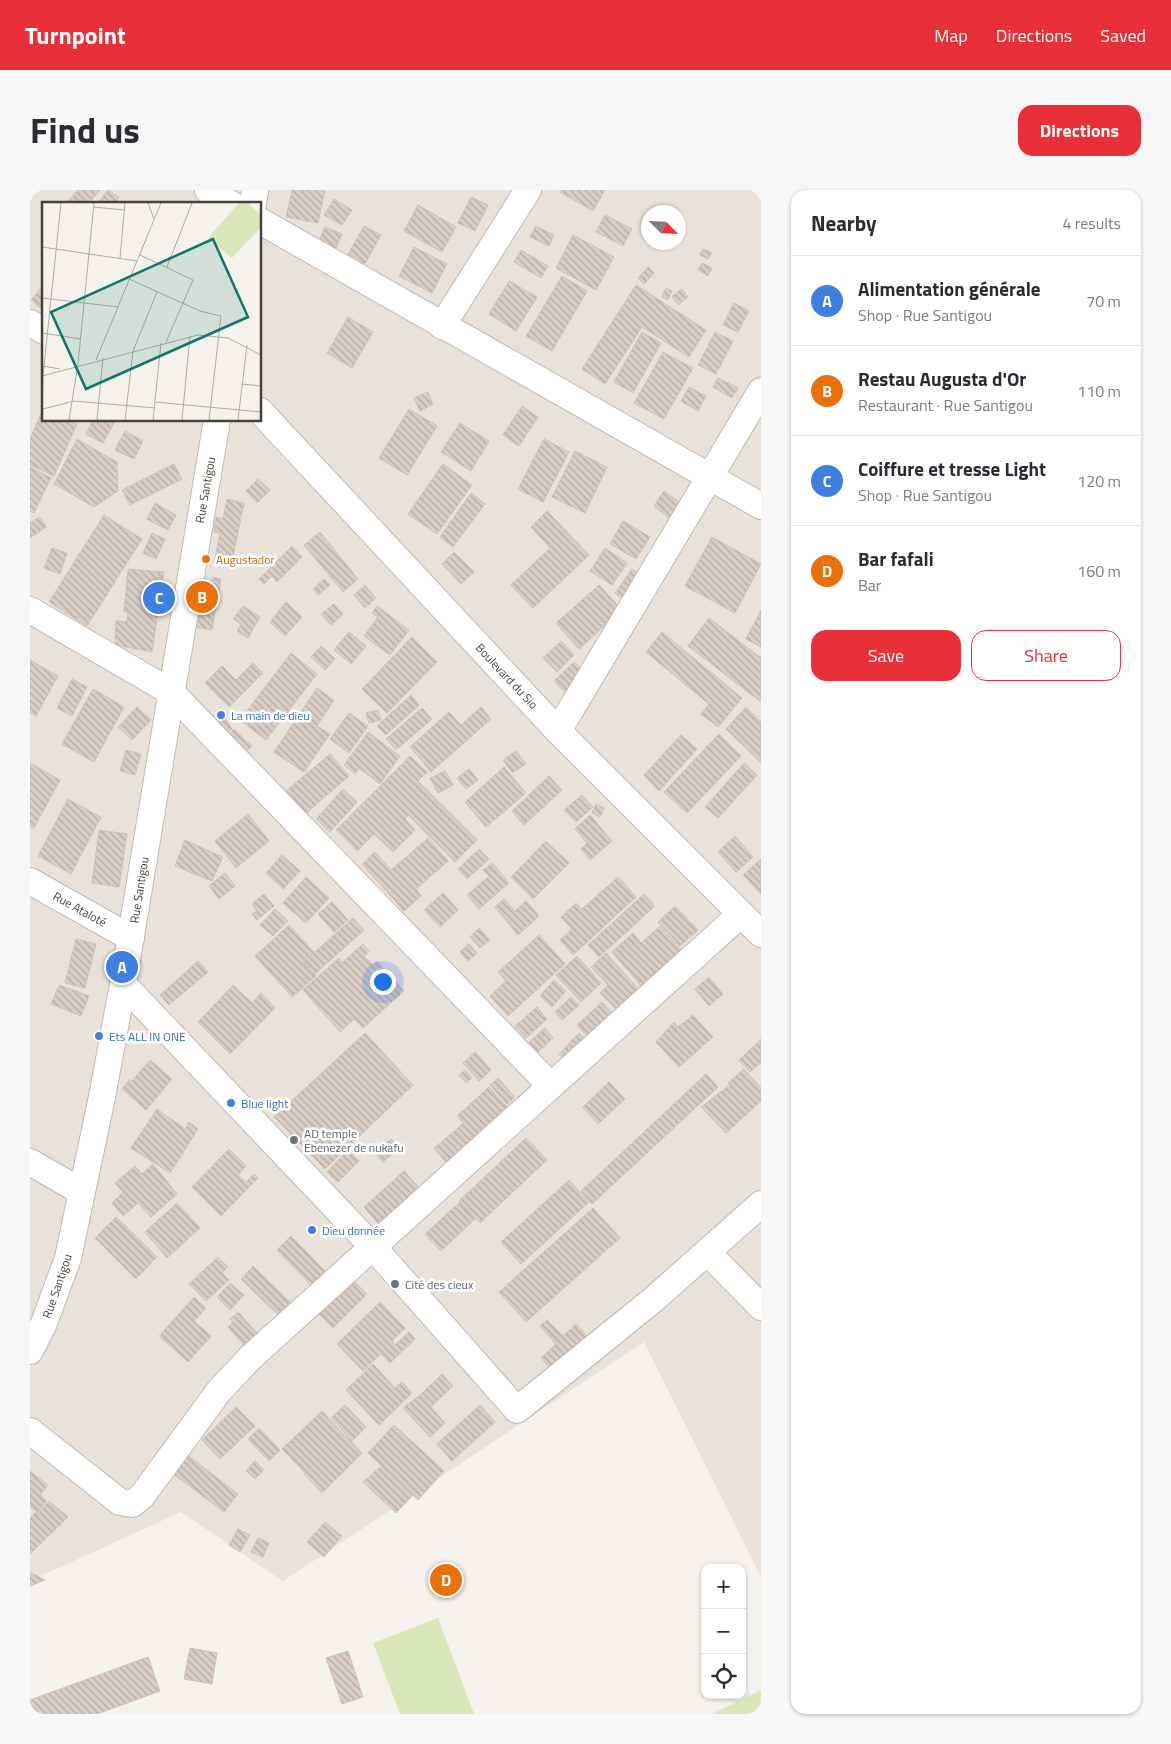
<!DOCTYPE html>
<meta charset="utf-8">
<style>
:root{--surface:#fff;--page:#f7f7f7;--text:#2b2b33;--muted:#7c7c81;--line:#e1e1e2;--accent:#e92f37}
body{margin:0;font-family:"Titillium Web",sans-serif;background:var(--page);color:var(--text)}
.controls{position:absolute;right:15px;bottom:15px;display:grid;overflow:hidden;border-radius:10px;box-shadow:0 1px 4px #0004}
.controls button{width:45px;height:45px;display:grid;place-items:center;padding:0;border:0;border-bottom:1px solid var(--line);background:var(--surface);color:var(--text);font:25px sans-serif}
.compass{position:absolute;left:611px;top:15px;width:45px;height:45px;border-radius:50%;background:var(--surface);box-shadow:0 1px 4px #0004;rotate:114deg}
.you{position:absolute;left:352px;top:791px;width:18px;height:18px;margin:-12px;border:4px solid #fff;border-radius:50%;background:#1a73e8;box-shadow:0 0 0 8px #1a73e833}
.badge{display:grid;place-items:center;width:32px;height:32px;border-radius:50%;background:var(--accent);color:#fff;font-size:16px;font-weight:700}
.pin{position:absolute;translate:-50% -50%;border:2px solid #fff;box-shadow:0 1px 5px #0006}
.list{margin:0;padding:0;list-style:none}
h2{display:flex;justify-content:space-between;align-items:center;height:65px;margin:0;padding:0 20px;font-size:21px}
h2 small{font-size:16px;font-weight:400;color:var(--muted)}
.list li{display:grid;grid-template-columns:32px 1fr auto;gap:15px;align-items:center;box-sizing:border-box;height:90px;padding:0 20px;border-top:1px solid var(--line)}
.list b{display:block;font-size:19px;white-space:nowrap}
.list p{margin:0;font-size:16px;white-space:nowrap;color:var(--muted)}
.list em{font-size:16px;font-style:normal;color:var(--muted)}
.actions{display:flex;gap:10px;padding:15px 20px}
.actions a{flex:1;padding:11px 0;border:1px solid var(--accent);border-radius:15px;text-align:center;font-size:18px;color:var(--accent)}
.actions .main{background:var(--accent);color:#fff}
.icon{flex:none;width:28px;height:28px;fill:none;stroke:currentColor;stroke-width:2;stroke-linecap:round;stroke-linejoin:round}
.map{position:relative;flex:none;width:731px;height:1524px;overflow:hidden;border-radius:15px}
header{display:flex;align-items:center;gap:30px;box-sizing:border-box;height:70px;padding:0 25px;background:var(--accent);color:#fff}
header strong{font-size:24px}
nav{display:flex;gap:28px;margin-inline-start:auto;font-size:18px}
.intro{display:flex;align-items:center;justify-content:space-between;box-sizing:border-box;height:120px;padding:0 30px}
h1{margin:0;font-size:35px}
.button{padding:12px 22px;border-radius:15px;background:var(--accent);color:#fff;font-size:18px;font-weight:700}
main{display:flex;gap:30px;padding:0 30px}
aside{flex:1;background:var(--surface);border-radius:15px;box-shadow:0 1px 4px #0004}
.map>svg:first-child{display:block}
.residential{fill:#e9e2db;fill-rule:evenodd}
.grass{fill:#dae6b9}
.building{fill:url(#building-back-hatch);stroke:#d0c1b6}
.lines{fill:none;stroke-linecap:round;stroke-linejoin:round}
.street-casing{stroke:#c0b7b0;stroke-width:28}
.street{stroke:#fff;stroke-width:26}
.food-dot{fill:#e8710a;stroke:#fff;stroke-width:2}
.shop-dot{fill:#3f7fe0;stroke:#fff;stroke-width:2}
.worship-dot{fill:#6b7280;stroke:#fff;stroke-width:2}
.labels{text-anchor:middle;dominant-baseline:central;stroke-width:5;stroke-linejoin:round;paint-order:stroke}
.street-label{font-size:12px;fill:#49413a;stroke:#fff}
.food-label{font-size:12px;fill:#c56008;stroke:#fff;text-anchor:start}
.shop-label{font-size:12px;fill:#366cbe;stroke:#fff;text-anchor:start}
.worship-label{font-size:12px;fill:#5b616d;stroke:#fff;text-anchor:start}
.inset-road{fill:none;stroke:#b0aba5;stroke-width:1}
.view{fill:#0f766e;fill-opacity:0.15;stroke:#0f766e;stroke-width:2.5}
.inset-edge{fill:none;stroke:#49413a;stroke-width:2.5}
</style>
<header>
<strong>Turnpoint</strong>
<nav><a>Map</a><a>Directions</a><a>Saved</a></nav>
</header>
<div class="intro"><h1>Find us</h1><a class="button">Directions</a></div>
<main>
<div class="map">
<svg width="731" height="1524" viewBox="0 0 731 1524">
<defs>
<pattern id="building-back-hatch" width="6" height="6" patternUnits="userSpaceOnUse" patternTransform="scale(1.25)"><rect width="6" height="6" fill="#d9cec6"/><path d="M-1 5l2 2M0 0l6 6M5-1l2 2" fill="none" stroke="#b2a9a2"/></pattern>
</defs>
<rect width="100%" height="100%" fill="#f5f1ed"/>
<!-- residential -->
<path class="residential" d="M0 0H731V1387L614 1152 253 1391 151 1322 0 1391ZM14 14H230V230H14ZM618 22H648V52H618Z"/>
<!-- grass -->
<g class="grass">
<path d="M408 1428 444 1524H370L343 1453Z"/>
<path d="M731 1500V1524H682Z"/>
</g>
<!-- building -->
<g class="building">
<path d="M48 0H70L58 14H36Z"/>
<path d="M78 0 89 7 85 14H71L69 12Z"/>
<path d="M262 0 295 1 288 33 256 27Z"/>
<path d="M531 0H575L563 21 530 2Z"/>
<path d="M441 7 458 15 445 41 428 33Z"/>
<path d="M304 9 322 20 312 35 294 25Z"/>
<path d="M388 15 426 37 412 62 374 41Z"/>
<path d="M575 25 602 39 593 56 566 42Z"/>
<path d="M334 36 351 45 335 74 318 64Z"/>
<path d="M506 36 524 45 519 56 500 47Z"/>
<path d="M295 37 312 44 304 62 287 55Z"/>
<path d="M543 45 584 67 566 100 526 78Z"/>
<path d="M384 57 417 74 402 103 369 86Z"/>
<path d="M673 59 682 63 678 69 670 65Z"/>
<path d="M491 60 518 76 511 88 484 72Z"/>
<path d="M672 73 682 78 678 86 668 80Z"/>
<path d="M618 77 624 83 614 94 608 88Z"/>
<path d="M532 86 557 101 522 161 496 146Z"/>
<path d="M479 91 507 107 486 141 459 124Z"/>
<path d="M14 95V121L1 110Z"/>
<path d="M606 95 676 140 659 167 612 137 575 194 552 179Z"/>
<path d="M636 98 642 101 638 110 632 107Z"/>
<path d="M652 99 658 107 648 115 642 106Z"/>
<path d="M704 113 719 121 708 142 693 135Z"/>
<path d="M318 127 343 142 322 178 297 163Z"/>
<path d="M612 142 631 153 603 203 584 192Z"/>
<path d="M685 142 703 151 686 184 668 175Z"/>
<path d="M633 162 663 178 634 229 604 213Z"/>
<path d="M688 188 708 198 702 208 683 197Z"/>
<path d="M659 197 676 206 668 221 651 211Z"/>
<path d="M398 202 403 214 390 221 384 208Z"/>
<path d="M492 216 508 227 489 256 473 245Z"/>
<path d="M13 219 14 230H39L47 234 24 286 0 275V249Z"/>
<path d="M379 219 407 236 377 285 349 268Z"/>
<path d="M63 230 85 231 73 253 56 244Z"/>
<path d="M430 233 459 251 441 281 411 262Z"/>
<path d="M95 241 113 251 104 269 85 260Z"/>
<path d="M47 249 87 272 88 301 64 317 24 294Z"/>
<path d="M514 249 539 262 513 312 488 299Z"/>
<path d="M545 261 577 277 555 323 522 307Z"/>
<path d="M144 274 152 289 100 315 92 300Z"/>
<path d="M413 274 442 295 407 344 378 324Z"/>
<path d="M0 277 21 288 4 323 0 321Z"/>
<path d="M228 289 240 300 227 313 216 301Z"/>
<path d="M634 301 652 314 641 329 624 316Z"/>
<path d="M441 303 455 314 423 357 410 347Z"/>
<path d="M197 309 214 313 201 377 184 373 190 343 184 342 186 327 193 329Z"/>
<path d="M125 313 146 325 138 340 117 329Z"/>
<path d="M517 321 559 365 503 418 481 395 520 358 501 337Z"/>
<path d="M74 325 112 349 57 436 19 412Z"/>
<path d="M10 327 16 337 0 348V333Z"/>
<path d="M593 331 620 347 606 369 580 354Z"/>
<path d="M290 342 328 389 313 402 274 355Z"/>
<path d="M122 343 135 349 126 369 113 363Z"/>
<path d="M682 347 731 374 705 423 655 396Z"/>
<path d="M262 356 272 367 247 392 242 386 234 394 229 389Z"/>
<path d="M22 358 37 363 30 384 14 378Z"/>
<path d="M575 358 597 373 582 395 560 381Z"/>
<path d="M424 362 444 382 431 394 412 374Z"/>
<path d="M98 379 134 382 122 462 85 455 86 431 97 432 98 422H94Z"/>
<path d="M602 379 614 387 598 412 585 403Z"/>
<path d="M183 387 191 389 182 440 165 437 172 395 182 397Z"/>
<path d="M294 389 300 395 288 405 283 399Z"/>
<path d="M335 395 346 408 335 418 324 405Z"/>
<path d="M569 395 592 420 549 459 526 433Z"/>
<path d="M256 412 272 427 255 446 240 432Z"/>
<path d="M304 414 313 424 301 435 291 424Z"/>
<path d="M213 416 230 427 218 448 207 441 211 434 203 429Z"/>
<path d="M347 416 379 440 360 465 334 446 348 427 342 423Z"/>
<path d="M731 420V457L716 449Z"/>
<path d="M679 428 731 468V512L658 456Z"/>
<path d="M319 442 336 456 321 474 304 460Z"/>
<path d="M632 442 712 508 688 537 671 524 679 514 616 462Z"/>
<path d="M382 447 407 472 357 523 332 499Z"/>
<path d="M531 451 544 465 527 482 513 468Z"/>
<path d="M291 456 305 469 295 480 281 467Z"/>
<path d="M261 463 287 484 236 550 210 530Z"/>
<path d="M0 470 28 486 6 526 0 522Z"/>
<path d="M544 472 558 486 538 505 524 491Z"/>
<path d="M223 473 233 483 199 517 175 493 192 476 206 490Z"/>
<path d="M42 489 57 497 42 526 27 518Z"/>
<path d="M287 498 304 510 287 536 300 544 274 582 244 562Z"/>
<path d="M63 499 94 517 64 572 32 554Z"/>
<path d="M381 505 389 515 356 545 347 536Z"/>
<path d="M107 517 121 530 102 550 88 537Z"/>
<path d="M451 517 461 529 401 582 380 557 419 522 431 535Z"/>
<path d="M716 517 731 532V573L696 539Z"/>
<path d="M392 518 402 529 366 560 356 549Z"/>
<path d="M348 520 351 530 339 533 336 523Z"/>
<path d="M191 521 202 539 188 548 177 530Z"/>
<path d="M319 523 338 536 319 563 300 549Z"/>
<path d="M204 539 222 556 211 567 193 551Z"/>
<path d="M338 542 370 566 350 594 329 578 325 584 314 575Z"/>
<path d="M689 544 711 566 657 623 634 602Z"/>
<path d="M651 545 667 559 629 601 614 585Z"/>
<path d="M96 560 111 564 105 585 90 581Z"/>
<path d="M486 561 496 574 482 583 473 570Z"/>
<path d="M300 564 319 586 275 624 256 601Z"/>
<path d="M380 566 397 582 388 591 447 650 425 672 378 625 375 629 385 640 363 662 344 644 327 661 306 640Z"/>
<path d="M0 573 30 590 4 638 0 636Z"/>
<path d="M714 573 727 585 688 628 675 617Z"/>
<path d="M474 577 496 603 456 637 435 612Z"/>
<path d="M439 579 448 590 436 599 427 588Z"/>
<path d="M415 581 423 595 408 603 400 588Z"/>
<path d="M519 586 532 600 494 635 482 621Z"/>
<path d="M313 599 327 612 300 642 286 629Z"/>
<path d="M552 605 563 617 546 632 534 620Z"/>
<path d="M38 609 71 627 41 684 8 666Z"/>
<path d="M566 614 574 618 570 627 562 623Z"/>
<path d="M218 624 239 651 206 678 185 651Z"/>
<path d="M560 625 582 651 560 670 551 659 557 653 545 639Z"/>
<path d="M69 640 97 644 89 697 62 693Z"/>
<path d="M705 646 723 667 706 682 688 662Z"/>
<path d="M398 648 418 671 386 699 391 706 374 721 332 674 345 662 361 680Z"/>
<path d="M155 650 193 667 182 691 145 676Z"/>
<path d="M516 651 539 673 503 709 481 687Z"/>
<path d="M449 659 459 669 437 689 428 679Z"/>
<path d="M252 665 270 681 253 699 236 683Z"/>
<path d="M731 669V704L713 685Z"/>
<path d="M462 673 479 693 449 719 437 705 459 686 453 680Z"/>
<path d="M195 683 205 696 189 709 179 696Z"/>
<path d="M276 687 299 708 276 733 253 713Z"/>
<path d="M588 687 606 707 543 765 530 750 542 739 531 727 546 713 552 719Z"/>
<path d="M413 703 428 720 410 737 394 720Z"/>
<path d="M234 704 244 716 227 730 222 724 227 721 222 714Z"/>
<path d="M614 704 625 716 569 767 558 755Z"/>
<path d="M474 709 485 721 496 711 509 726 488 745 465 717Z"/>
<path d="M302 712 318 730 304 742 288 724Z"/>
<path d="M645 716 668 740 650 756 628 732Z"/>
<path d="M245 719 258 731 243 746 230 735Z"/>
<path d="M323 728 334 740 285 784 274 772Z"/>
<path d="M259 735 284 762 273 772 286 786 262 807 225 766Z"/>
<path d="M630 736 654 763 614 799 582 762 603 743 611 753Z"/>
<path d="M449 738 460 750 450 758 440 747Z"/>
<path d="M509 745 535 774 478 826 460 806 476 791 468 782Z"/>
<path d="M46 749 66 754 55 798 35 793Z"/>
<path d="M333 754 339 762 334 766 343 775 347 771 374 801 333 838 324 829 310 842 273 800 309 768 312 773Z"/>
<path d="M439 754 447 763 438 771 430 762Z"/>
<path d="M576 763 612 803 598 816 594 812 586 819 570 803 578 795 561 777Z"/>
<path d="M547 766 571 793 551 812 526 785Z"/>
<path d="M168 771 178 782 139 815 130 805Z"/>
<path d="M679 787 693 804 679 816 665 799Z"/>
<path d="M524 790 536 801 522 817 510 806Z"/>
<path d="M29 795 59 806 51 826 21 814Z"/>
<path d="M203 795 222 813 231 803 245 818 200 864 168 832Z"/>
<path d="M541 807 549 815 532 830 525 822Z"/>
<path d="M572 812 588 830 563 853 547 835Z"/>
<path d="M507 817 517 829 496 848 485 836Z"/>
<path d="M663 825 683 847 649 877 626 852 644 832 648 837Z"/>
<path d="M515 838 523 848 507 863 498 853Z"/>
<path d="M335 843 383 895 295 979 244 927Z"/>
<path d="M549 843 559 852 539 873 529 864Z"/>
<path d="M731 849V872L720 882 709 870Z"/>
<path d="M445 862 461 880 449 891 433 873Z"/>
<path d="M120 870 142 889 116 920 92 899 100 889 102 891Z"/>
<path d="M714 879 731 898V911L696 943 671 917 700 895 698 893Z"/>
<path d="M435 880 442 888 436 893 429 885Z"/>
<path d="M676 884 688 897 562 1014 551 1001Z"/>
<path d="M468 888 485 907 477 914 460 895Z"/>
<path d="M579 892 595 909 568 934 553 917Z"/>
<path d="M459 897 477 917 438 953 426 940 433 933 427 926Z"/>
<path d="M127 919 155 939 159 932 168 939 140 983 101 958Z"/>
<path d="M426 940 437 953 416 972 404 958Z"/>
<path d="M496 948 517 970 450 1033 429 1011Z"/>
<path d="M361 949 369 958 353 972 345 963Z"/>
<path d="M199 959 216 976 208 985 216 992 224 984 228 988 191 1026 162 997Z"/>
<path d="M318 960 329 971 308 992 297 982Z"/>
<path d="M123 974 147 1004 121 1027 108 1013 93 1026 82 1013 93 1002 85 993 105 976 112 984Z"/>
<path d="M374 981 393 1002 352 1038 334 1017Z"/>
<path d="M539 990 559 1012 491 1074 471 1052Z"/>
<path d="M430 1012 445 1029 411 1061 395 1044Z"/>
<path d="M147 1013 170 1038 137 1068 115 1042Z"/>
<path d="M563 1018 590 1048 496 1132 469 1102Z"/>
<path d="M86 1027 127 1067 106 1089 65 1048Z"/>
<path d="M261 1046 295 1081 281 1095 247 1060Z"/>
<path d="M188 1067 198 1077 192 1083 199 1090 176 1111 159 1094Z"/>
<path d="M223 1076 260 1112 248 1125 211 1089Z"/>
<path d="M320 1087 337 1104 303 1138 286 1121Z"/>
<path d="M200 1093 214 1105 200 1120 187 1107Z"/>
<path d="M164 1107 176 1118 164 1131 181 1146 158 1172 129 1146Z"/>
<path d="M350 1112 375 1138 362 1151 365 1155 379 1142 385 1149 360 1173 351 1164 333 1181 307 1154Z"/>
<path d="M208 1122 228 1144 215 1156 198 1137 203 1132 200 1129Z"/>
<path d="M517 1130 533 1146 546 1134 560 1149 524 1182 511 1168 526 1154 510 1136Z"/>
<path d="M343 1174 365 1198 372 1192 382 1203 349 1235 316 1200Z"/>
<path d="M412 1184 423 1196 401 1217 390 1205Z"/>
<path d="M390 1205 415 1233 400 1247 373 1218Z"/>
<path d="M315 1215 336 1237 322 1251 301 1228Z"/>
<path d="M450 1215 465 1232 422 1271 407 1254Z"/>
<path d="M206 1217 225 1236 190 1269 172 1250Z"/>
<path d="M292 1221 314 1245 275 1283 252 1259Z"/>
<path d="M364 1235 414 1281 388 1310 338 1263Z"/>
<path d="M229 1238 250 1260 239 1271 218 1249Z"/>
<path d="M315 1245 332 1263 292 1303 274 1284Z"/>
<path d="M156 1264 208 1304 194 1322 142 1283Z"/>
<path d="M225 1271 234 1280 225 1289 216 1281Z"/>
<path d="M351 1276 383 1305 366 1323 333 1292Z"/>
<path d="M0 1281 18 1295 10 1305 17 1311 8 1322 0 1317Z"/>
<path d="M19 1311 38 1327 0 1364V1328L6 1322 8 1324Z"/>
<path d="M295 1332 312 1346 294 1367 277 1352Z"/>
<path d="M208 1339 220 1345 210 1362 199 1355Z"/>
<path d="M228 1348 239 1353 233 1367 221 1362Z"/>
<path d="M0 1382 15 1390 0 1396Z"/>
<path d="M160 1458 187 1463 182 1494 154 1489Z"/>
<path d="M318 1461 333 1507 312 1514 296 1468Z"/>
<path d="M118 1467 130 1501 67 1524H0V1510Z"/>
</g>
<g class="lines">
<!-- street casing -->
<g class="street-casing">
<g id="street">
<path d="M178 0 201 14"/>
<path d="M223 14 225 0"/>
<path d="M230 31 731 316"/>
<path d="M0 133 14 141"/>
<path d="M412 136 498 0"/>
<path d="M230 221 528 541 731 744"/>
<path d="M0 420 141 502 520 895"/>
<path d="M528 541 731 201"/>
<path d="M0 691 101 748"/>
<path d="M93 794 343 1057 487 1220 624 1109 731 1014"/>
<path d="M0 972 52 1002"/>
<path d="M678 1063 731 1117"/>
<path d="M0 1161 14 1133 38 1068 73 902 93 794 187 230"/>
<path d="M0 1241 90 1312 102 1314 112 1306 189 1201 220 1168 711 724"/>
</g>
</g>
<!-- street -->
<use href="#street" class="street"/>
</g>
<!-- markers -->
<circle class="food-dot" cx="176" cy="369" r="5"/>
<g class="shop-dot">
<circle cx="191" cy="525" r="5"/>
<circle cx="69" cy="846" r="5"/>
<circle cx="201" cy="913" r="5"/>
<circle cx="282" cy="1040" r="5"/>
</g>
<g class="worship-dot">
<circle cx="264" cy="950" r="5"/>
<circle cx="365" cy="1094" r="5"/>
</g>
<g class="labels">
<!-- street labels -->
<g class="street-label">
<text transform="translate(175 300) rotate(-80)">Rue Santigou</text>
<text transform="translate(477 486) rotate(47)">Boulevard du Sio</text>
<text transform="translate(109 700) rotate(-81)">Rue Santigou</text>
<text transform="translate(50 719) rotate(29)">Rue Ataloté</text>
<text transform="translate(27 1096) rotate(-71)">Rue Santigou</text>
</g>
<!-- food labels -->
<g class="food-label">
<text x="186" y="369">Augustador</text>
</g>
<!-- shop labels -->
<g class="shop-label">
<text x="201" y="525">La main de dieu</text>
<text x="79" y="846">Ets ALL IN ONE</text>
<text x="211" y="913">Blue light</text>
<text x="292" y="1040">Dieu donnée</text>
</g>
<!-- worship labels -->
<g class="worship-label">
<text x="274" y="943">AD temple<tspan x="274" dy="14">Ebenezer de nukafu</tspan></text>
<text x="375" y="1094">Cité des cieux</text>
</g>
</g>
<!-- overview -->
<g transform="translate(12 12)">
<rect width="219" height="219" fill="#f5f1ed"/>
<path d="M197 1H206L219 13V25L190 56 166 36Z" fill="#dae6b9"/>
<path class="inset-road" d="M106 1 112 17M51 5 83 8M0 45 95 59M98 53 151 78 124 140M78 56 83 1M125 65 150 1M87 77 158 109 179 114 167 218M0 96 76 105M0 131 39 137M54 158 119 1M0 164 18 167M0 174 156 133 186 136 219 153M200 182 219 184M113 200 219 210M1 207 32 199 113 206M0 216 1 173 19 1M27 218 36 162 52 1M55 218 61 156M83 218 91 149 115 90M111 218 119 141M140 218 148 134M196 218 205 143"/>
<path class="view" d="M171 37 206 115 44 187 9 110Z"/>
<rect width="219" height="219" class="inset-edge"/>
</g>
</svg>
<div class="controls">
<button>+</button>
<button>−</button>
<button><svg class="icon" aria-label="locate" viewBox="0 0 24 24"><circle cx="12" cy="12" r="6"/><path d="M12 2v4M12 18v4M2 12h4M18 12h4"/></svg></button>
</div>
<svg class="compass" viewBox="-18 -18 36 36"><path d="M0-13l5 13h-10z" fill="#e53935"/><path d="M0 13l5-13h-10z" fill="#7c7c81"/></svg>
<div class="you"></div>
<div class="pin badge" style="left:92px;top:777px;background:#3f7fe0">A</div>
<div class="pin badge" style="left:172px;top:407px;background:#e8710a">B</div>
<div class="pin badge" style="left:129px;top:408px;background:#3f7fe0">C</div>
<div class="pin badge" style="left:416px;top:1390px;background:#e8710a">D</div>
</div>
<aside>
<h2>Nearby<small>4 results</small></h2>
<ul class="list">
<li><span class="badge" style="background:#3f7fe0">A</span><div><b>Alimentation générale</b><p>Shop · Rue Santigou</p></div><em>70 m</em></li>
<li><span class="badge" style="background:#e8710a">B</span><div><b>Restau Augusta d'Or</b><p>Restaurant · Rue Santigou</p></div><em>110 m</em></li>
<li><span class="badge" style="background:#3f7fe0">C</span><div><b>Coiffure et tresse Light</b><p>Shop · Rue Santigou</p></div><em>120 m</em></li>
<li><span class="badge" style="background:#e8710a">D</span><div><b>Bar fafali</b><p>Bar</p></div><em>160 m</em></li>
</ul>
<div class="actions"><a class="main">Save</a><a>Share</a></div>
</aside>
</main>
